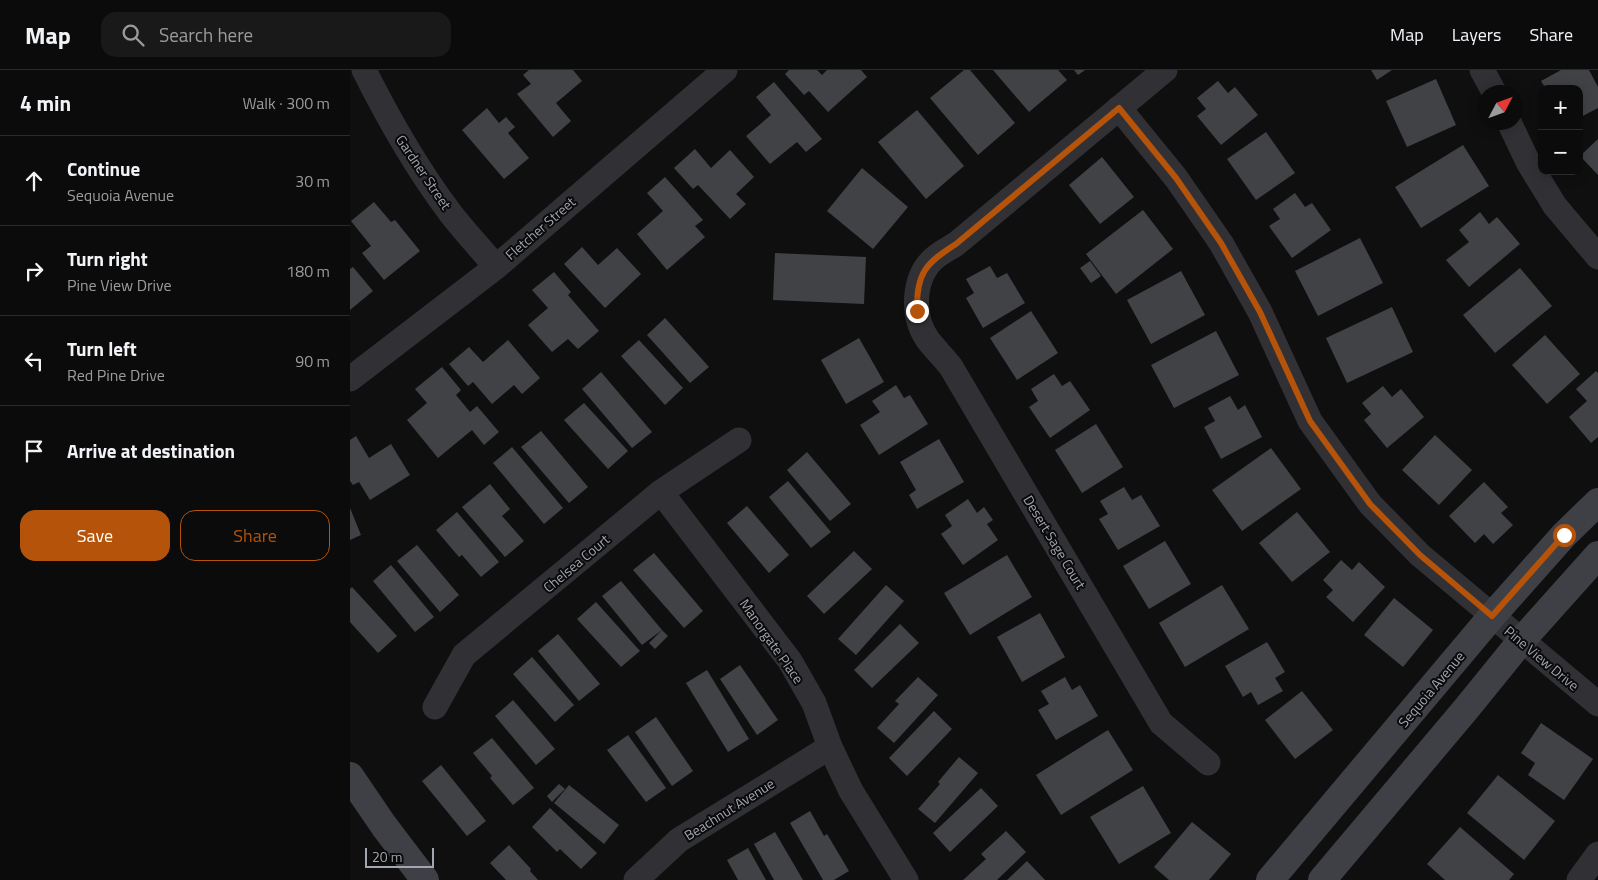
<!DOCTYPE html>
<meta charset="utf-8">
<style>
:root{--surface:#0b0b0c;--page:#19191a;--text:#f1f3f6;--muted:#9a9b9d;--line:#2b2b2d;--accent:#b45309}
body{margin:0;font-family:"Titillium Web",sans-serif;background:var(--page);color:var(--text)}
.controls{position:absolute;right:15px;top:15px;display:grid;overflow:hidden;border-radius:10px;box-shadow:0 2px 12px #0003}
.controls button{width:45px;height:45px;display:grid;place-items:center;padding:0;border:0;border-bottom:1px solid var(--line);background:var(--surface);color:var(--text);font:25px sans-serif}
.compass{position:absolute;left:1128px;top:15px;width:45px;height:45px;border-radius:50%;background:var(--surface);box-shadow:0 2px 12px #0003;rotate:49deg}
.scale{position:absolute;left:15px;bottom:12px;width:69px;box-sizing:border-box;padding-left:5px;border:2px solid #a1a6b0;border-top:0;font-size:14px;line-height:18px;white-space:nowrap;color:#a1a6b0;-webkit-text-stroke:4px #0a0a0b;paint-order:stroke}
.stop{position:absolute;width:15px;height:15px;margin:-11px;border:4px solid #b45309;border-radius:50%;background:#fff}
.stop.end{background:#b45309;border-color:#fff;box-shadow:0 1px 5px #0008}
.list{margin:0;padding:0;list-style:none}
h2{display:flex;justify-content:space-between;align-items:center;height:65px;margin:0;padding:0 20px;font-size:21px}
h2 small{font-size:16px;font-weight:400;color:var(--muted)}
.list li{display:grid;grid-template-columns:32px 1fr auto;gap:15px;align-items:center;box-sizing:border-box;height:90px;padding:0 20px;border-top:1px solid var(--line)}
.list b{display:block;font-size:19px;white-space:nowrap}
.list p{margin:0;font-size:16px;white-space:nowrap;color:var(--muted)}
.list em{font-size:16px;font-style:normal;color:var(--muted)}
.actions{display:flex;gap:10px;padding:15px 20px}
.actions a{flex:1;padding:11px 0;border:1px solid var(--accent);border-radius:15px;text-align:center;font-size:18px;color:var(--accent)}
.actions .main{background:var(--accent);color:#fff}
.icon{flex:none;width:28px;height:28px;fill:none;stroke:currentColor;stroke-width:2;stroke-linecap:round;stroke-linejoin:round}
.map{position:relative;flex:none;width:1248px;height:810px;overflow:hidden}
header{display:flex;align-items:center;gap:30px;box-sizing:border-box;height:70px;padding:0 25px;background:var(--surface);border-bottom:1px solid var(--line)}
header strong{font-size:24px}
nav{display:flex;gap:28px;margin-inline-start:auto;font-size:18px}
.search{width:350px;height:45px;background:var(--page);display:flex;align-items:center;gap:12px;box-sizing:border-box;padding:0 18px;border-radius:15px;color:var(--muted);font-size:19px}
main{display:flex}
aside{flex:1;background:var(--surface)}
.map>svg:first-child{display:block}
.building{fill:#404246}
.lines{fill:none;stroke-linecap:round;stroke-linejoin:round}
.street{stroke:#313135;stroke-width:25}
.secondary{stroke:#3f4045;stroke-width:28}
.route{stroke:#b45309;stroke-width:6}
.labels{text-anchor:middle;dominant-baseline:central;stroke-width:4;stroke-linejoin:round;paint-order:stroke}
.street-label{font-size:14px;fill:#a1a6b0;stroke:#0a0a0b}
</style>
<header>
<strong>Map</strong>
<div class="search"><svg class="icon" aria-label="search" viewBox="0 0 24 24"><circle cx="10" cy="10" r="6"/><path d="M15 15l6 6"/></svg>Search here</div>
<nav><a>Map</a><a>Layers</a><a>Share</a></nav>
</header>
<main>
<aside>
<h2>4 min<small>Walk · 300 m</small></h2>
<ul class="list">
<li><svg class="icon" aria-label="ahead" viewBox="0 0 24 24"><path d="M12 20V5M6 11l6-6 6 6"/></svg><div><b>Continue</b><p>Sequoia Avenue</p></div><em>30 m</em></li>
<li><svg class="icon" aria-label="right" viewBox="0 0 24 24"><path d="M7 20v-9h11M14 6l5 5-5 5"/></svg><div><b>Turn right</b><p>Pine View Drive</p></div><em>180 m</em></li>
<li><svg class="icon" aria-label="left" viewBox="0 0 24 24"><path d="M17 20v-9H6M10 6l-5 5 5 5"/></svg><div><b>Turn left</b><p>Red Pine Drive</p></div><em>90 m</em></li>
<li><svg class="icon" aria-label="arrive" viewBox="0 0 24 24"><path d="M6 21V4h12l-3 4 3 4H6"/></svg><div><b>Arrive at destination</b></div></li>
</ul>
<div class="actions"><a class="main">Save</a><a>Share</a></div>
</aside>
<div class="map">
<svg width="1248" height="810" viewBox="0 0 1248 810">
<rect width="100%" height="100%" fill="#0f0f10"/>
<!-- building -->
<g class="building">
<path d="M179 0H223L232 11 206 33 221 51 203 67 167 24 181 14 173 5Z"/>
<path d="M439 0H467L472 5 477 0H511L517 7 478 42 459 21 454 25 435 4Z"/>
<path d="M614 0H620L665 53 628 85 580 28Z"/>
<path d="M643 0H708L717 10 679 42Z"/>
<path d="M724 0H735L728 5Z"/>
<path d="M1021 0H1042L1027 10Z"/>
<path d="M1211 0H1239L1248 17V38L1229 48V19H1196L1191 11Z"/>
<path d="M1086 9 1106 55 1057 77 1036 31Z"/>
<path d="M868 11 878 23 885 17 908 45 871 75 847 46 856 39 847 28Z"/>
<path d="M424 12 472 69 456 82 447 72 420 94 396 66 421 45 406 27Z"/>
<path d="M137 38 149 53 156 47 165 57 158 63 179 88 154 109 112 60Z"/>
<path d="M567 40 614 96 576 129 528 72Z"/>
<path d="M916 62 945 103 906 130 877 89Z"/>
<path d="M1248 69V105L1230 86Z"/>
<path d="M1113 75 1139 116 1071 158 1045 117Z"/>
<path d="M345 79 361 98 380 80 404 107 386 124 396 134 380 149 348 115 343 119 324 98Z"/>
<path d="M752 87 784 127 750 154 719 115Z"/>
<path d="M512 98 558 137 523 179 477 141Z"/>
<path d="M315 107 353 150 345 156 355 167 317 200 287 164 313 141 297 123Z"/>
<path d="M945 123 955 137 962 133 981 160 942 188 919 156 930 149 923 139Z"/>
<path d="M24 132 41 152 45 150 70 181 34 210 12 183 21 176 1 151Z"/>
<path d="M793 140 823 179 766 224 736 184Z"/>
<path d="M1130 142 1139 154 1147 147 1170 174 1119 217 1096 190 1119 172 1109 160Z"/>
<path d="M1010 168 1033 213 968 246 945 201Z"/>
<path d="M232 177 248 195 267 178 291 204 255 238 214 194Z"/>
<path d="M425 183 516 187 514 234 423 230Z"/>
<path d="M740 191 751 206 741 213 730 198Z"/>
<path d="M640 196 647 208 657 203 675 233 633 258 616 228 624 223 616 209Z"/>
<path d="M3 197 23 221 0 240V199Z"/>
<path d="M1170 198 1202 236 1145 283 1113 245Z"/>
<path d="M831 201 855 245 801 274 777 230Z"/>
<path d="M204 202 221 222 218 225 249 261 228 279 218 269 202 282 178 255 198 238 182 220Z"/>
<path d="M1042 237 1063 282 997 313 976 268Z"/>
<path d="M681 241 708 283 667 310 640 268Z"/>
<path d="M315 248 359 297 340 313 297 265Z"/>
<path d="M866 261 889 305 824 338 801 295Z"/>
<path d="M1195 265 1230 304 1197 334 1162 295Z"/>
<path d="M509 268 534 312 496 334 471 290Z"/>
<path d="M158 270 190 308 172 324 164 315 142 334 123 312 118 316 99 294 119 277 133 292Z"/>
<path d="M289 270 333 318 315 335 271 286Z"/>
<path d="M92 297 111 320 106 325 120 342 127 336 149 362 134 375 122 360 88 388 57 350 77 333 65 319Z"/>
<path d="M1246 301 1248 303V367L1241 373 1219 347 1237 331 1226 319Z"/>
<path d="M251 302 302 362 282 378 232 319Z"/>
<path d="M704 304 712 316 720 311 740 340 700 368 679 337 688 331 681 319Z"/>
<path d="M546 315 554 328 560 325 578 354 529 385 510 355 530 342 522 331Z"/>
<path d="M1033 316 1042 327 1051 319 1074 347 1037 378 1014 350 1021 344 1012 333Z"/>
<path d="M880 326 888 340 895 335 912 367 871 389 854 357 865 351 858 338Z"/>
<path d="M234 333 278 381 258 399 214 350Z"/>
<path d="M746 354 773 397 732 423 705 380Z"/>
<path d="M191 361 238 417 219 433 171 377Z"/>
<path d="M1085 365 1122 400 1089 435 1052 400Z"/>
<path d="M6 366 19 388 41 374 60 405 20 430 9 412 3 415 0 411V370Z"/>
<path d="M589 369 614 412 567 439 559 425 566 420 550 392Z"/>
<path d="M162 377 213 438 194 454 143 393Z"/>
<path d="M921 378 951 419 892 461 862 420Z"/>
<path d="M457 382 501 434 480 451 437 400Z"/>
<path d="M438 411 481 462 461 478 419 427Z"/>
<path d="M1134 412 1158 437 1151 443 1163 455 1143 474 1134 464 1125 473 1099 446Z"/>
<path d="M140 414 160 439 152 446 174 471 155 487 112 437Z"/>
<path d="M774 417 782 430 791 425 810 456 768 480 749 449 758 444 750 431Z"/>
<path d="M618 429 627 443 634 437 643 450 637 454 648 470 613 495 591 464 602 456 595 445Z"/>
<path d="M397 436 439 485 419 503 377 453Z"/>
<path d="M0 438 11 465 0 470Z"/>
<path d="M107 442 149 492 131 507 112 485 109 487 86 460Z"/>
<path d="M947 442 980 482 942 512 909 473Z"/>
<path d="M815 471 841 514 799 539 773 496Z"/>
<path d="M67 475 109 525 90 542 47 491Z"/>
<path d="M504 481 522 499 474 544 457 526Z"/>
<path d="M304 483 353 541 334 558 283 500Z"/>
<path d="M657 485 682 527 620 565 594 523Z"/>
<path d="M991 490 1002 500 1009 492 1035 517 1003 552 976 527 983 520 973 510Z"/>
<path d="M41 495 84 547 65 562 23 511Z"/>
<path d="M271 511 312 560 292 575 252 526Z"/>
<path d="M536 515 554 531 506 585 488 569Z"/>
<path d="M872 515 899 559 835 597 809 553Z"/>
<path d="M2 517 47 566 28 583 0 552V519Z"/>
<path d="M1044 528 1083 560 1053 597 1014 565Z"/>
<path d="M246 532 290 581 271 597 227 549Z"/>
<path d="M690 543 715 587 672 612 647 567Z"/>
<path d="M550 554 569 573 522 618 504 600Z"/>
<path d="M312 560 318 566 305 579 299 573Z"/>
<path d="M208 564 250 614 229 631 188 581Z"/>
<path d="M917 572 935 602 925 608 933 621 908 635 901 622 893 627 875 596Z"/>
<path d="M182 587 224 635 205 652 163 604Z"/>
<path d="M390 595 428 650 407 665 370 609Z"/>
<path d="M357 600 399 669 378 682 336 613Z"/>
<path d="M568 607 588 625 544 673 527 658 549 634 545 631Z"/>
<path d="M715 607 722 620 730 615 748 646 706 670 688 640 699 634 691 621Z"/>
<path d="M952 621 983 660 945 689 915 650Z"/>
<path d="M163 630 205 679 186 695 145 646Z"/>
<path d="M584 641 602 659 557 706 539 688Z"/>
<path d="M306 647 343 701 322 716 285 662Z"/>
<path d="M1191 653 1243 689 1214 730 1178 705 1185 693 1171 683Z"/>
<path d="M758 660 783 700 711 745 686 705Z"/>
<path d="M278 665 316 718 296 732 257 680Z"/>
<path d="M142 668 184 718 163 735 140 708 142 706 123 683Z"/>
<path d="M609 687 628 703 585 753 568 739 590 714 588 712Z"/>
<path d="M91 695 136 751 117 766 72 711Z"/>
<path d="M1148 705 1205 751 1174 790 1117 743Z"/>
<path d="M209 714 215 719 202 732 197 726Z"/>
<path d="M219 715 269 755 254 774 204 733Z"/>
<path d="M793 716 821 763 769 794 740 747Z"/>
<path d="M631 718 648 736 600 782 583 763Z"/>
<path d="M200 738 247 783 231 799 210 779 207 782 182 757Z"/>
<path d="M460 741 474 766 477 764 499 801 484 810H473L440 753Z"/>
<path d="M842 752 881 784 859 810H819L804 797Z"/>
<path d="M1110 757 1164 804 1159 810H1095L1077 794Z"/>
<path d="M656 761 676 782 647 810H613L636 789 631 784Z"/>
<path d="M425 762 453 810H424L404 774Z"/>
<path d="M159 775 181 799 180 801 188 810H156L140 793Z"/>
<path d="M398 778 416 810H388L377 790Z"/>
<path d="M677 791 695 810H657Z"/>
</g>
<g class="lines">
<!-- street -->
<g class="street">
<path d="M14 0C39 50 67 99 101 144 115 162 131 179 146 197"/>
<path d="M815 0 606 174C600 178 593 181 587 186 562 205 561 246 578 270 585 279 594 288 601 297L811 653 858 693"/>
<path d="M1132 0 1144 22"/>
<path d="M769 38 826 108 871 173 910 242 960 351 1020 434 1070 485 1248 634"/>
<path d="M1159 52 1178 92 1205 136 1248 187"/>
<path d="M0 309 146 197 375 0"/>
<path d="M311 422 440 591 464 633 480 677 501 721 556 810"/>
<path d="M85 637 114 585 311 422 389 370"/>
<path d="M286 810 329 770 480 677"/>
<path d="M1229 810 1248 784"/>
</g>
<!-- secondary -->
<g class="secondary">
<path d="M0 706 34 756 75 810"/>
<path d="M920 810 1142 546 1214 465 1248 432"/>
<path d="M972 810 1116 639 1172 570 1248 485"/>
</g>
</g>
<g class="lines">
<!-- route -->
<path class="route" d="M567 241C566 203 576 193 606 174L769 38 826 108 871 173 910 242 960 351 1020 434 1070 485 1142 546 1214 465"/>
</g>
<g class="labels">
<!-- street labels -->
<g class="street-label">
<text transform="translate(74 102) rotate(56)">Gardner Street</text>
<text transform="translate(190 158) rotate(-41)">Fletcher Street</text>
<text transform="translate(705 472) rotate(59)">Desert Sage Court</text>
<text transform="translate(226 493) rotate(-40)">Chelsea Court</text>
<text transform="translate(422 571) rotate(55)">Manorgate Place</text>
<text transform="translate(1192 588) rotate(40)">Pine View Drive</text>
<text transform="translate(1081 619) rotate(-50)">Sequoia Avenue</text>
<text transform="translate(379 739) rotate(-32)">Beachnut Avenue</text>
</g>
</g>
</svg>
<div class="controls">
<button>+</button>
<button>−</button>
</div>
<svg class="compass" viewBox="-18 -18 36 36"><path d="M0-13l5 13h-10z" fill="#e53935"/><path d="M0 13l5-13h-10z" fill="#9a9b9d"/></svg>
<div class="scale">20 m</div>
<div class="stop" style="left:1214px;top:465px"></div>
<div class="stop end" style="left:567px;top:241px"></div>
</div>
</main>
